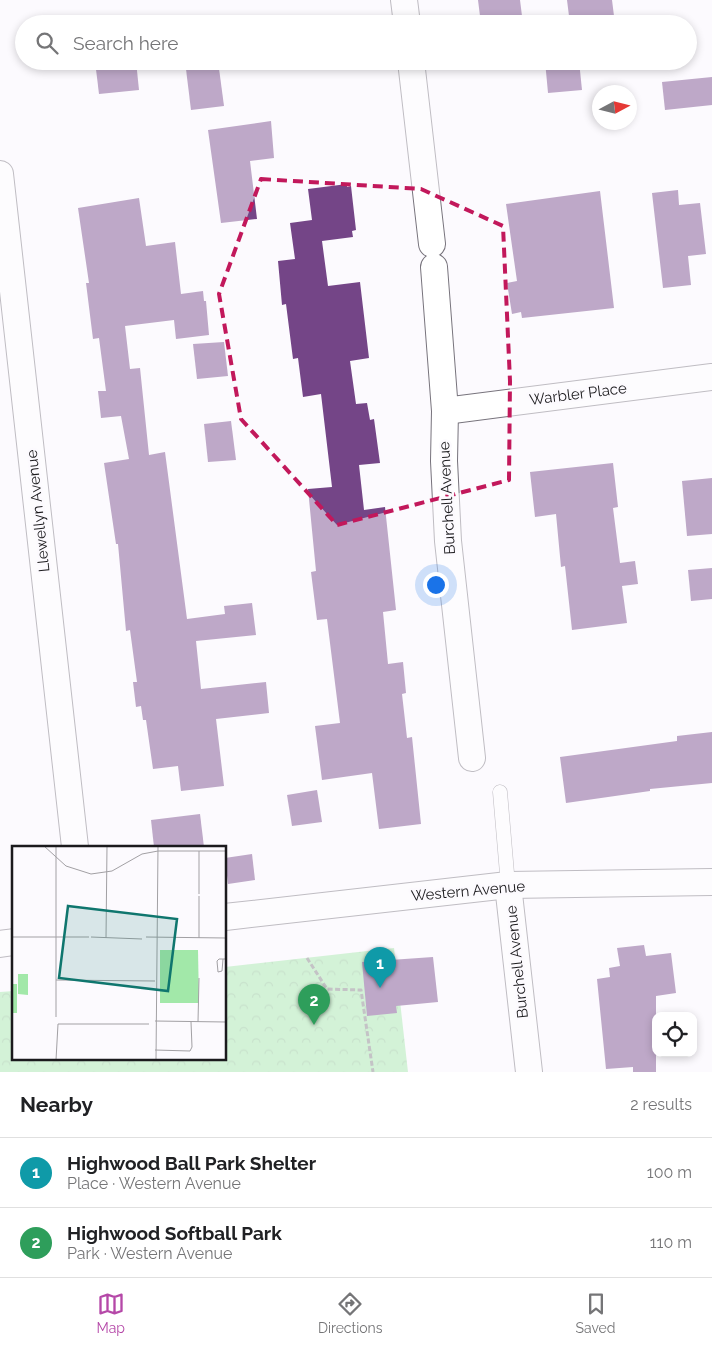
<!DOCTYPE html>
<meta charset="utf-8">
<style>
:root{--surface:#fff;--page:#f2f2f2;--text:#202124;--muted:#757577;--line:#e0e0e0;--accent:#b548a8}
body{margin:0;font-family:Raleway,sans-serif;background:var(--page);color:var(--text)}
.controls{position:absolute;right:15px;bottom:15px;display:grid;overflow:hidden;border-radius:10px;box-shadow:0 2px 8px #0003}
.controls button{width:45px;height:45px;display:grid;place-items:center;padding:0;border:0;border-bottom:1px solid var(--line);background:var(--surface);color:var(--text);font:25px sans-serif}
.compass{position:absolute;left:592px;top:85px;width:45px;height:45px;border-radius:50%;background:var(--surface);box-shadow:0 2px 8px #0003;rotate:83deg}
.you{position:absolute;left:435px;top:584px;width:18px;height:18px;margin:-12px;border:4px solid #fff;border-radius:50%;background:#1a73e8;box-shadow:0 0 0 8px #1a73e833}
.badge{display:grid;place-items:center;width:32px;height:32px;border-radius:50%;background:var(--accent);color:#fff;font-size:16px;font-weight:700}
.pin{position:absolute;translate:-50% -41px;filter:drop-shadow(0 1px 2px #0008)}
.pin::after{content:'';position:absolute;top:26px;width:18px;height:15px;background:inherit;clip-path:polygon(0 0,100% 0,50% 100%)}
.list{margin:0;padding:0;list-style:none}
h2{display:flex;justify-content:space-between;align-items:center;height:65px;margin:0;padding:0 20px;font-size:21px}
h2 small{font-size:16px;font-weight:400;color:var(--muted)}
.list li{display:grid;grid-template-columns:32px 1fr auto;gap:15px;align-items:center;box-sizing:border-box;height:70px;padding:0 20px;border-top:1px solid var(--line)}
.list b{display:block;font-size:19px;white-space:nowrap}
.list p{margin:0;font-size:16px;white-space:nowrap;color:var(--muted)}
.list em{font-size:16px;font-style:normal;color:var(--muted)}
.icon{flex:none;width:28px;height:28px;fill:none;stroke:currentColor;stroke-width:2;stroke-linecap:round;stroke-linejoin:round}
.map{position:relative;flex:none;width:712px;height:1072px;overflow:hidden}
.search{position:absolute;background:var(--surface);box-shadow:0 2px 8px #0003;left:15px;right:15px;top:15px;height:55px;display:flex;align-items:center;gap:12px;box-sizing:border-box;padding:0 18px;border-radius:28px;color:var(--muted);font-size:19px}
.sheet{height:205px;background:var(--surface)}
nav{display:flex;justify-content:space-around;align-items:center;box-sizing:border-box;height:70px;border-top:1px solid var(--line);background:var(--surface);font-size:14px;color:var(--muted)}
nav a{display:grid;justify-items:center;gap:2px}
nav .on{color:var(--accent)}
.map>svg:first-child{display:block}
.park{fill:url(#park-crowns)}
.building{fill:#744587}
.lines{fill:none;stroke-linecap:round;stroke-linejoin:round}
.lane-casing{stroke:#77737c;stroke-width:15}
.street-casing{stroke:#77737c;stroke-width:28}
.path{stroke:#818083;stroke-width:3;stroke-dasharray:5 2.5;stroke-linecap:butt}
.lane{stroke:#fff;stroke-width:14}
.street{stroke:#fff;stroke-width:26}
.marked{fill:none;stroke:#c2185b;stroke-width:4;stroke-dasharray:10 6;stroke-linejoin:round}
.labels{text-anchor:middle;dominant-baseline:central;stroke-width:5;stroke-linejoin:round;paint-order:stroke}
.street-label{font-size:15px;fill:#1b1a1d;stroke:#fcfafe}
.inset-road{fill:none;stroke:#a2a0a4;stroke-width:1}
.view{fill:#0f766e;fill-opacity:0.15;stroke:#0f766e;stroke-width:2.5}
.inset-edge{fill:none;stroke:#1b1a1d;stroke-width:2.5}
</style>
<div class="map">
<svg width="712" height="1072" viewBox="0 0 712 1072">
<defs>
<pattern id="park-crowns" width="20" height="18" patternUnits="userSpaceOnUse" patternTransform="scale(1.25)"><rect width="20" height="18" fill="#a2e8a9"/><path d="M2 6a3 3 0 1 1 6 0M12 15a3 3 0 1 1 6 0" fill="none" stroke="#8bc691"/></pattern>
</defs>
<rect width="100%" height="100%" fill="#fcfafe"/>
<!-- park -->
<path class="park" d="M394 948 408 1072H0V992L14 991V1058H225V967Z"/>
<!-- building -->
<g class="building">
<path d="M478 0H520L523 24H481Z"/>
<path d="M567 0H612L615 24H570Z"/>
<path d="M95 61H136L139 90 99 94Z"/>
<path d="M185 61H218L224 106 191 110Z"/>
<path d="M545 61H579L582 90 548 93Z"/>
<path d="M712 77V105L665 110 662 82Z"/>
<path d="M271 121 274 158 250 161 257 219 221 223 208 130Z"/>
<path d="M347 184V187L351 186 356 230 352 231 353 237 322 241 328 286 360 282 369 358 350 361 356 404 367 403 370 420 374 419 380 463 359 465 364 510 385 507 396 610 383 612 388 664 403 662 406 693 402 694 407 738 412 737 421 824 379 829 372 773 322 780 315 726 340 723 327 619 317 620 311 572 316 571 308 489 332 487 321 394 303 397 298 358 293 359 286 304 282 305 278 261 295 259 290 223 312 220 308 189Z"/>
<path d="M678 190 679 205 700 203 706 254 688 256 691 285 663 288 652 193Z"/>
<path d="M600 191 614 308 522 318 521 312 512 314 507 283 517 281 506 204Z"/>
<path d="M139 198 146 246 175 242 181 294 203 291 204 301H206L209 335 176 339 174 320 125 326 130 369 140 368 149 455 165 452 187 619 225 614 224 606 252 603 256 635 196 641 201 689 266 682 269 713 216 719 224 786 181 791 178 766 153 769 146 720H143L141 706 136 707 133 682H137L130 630 126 631 118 544H116L104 463 129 459 121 416 101 418 98 391H106L99 338 93 339 86 283H89L78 208Z"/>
<path d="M224 342 228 376 197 379 193 344Z"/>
<path d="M231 421 236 460 208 462 204 424Z"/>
<path d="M613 463 618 507 613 508 620 563 635 561 638 584 622 586 627 623 572 630 565 566 561 567 556 514 535 517 530 472Z"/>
<path d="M712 478V534L687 536 682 481Z"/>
<path d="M712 568V599L691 601 688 570Z"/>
<path d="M712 732V783L650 789V791L566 803 560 757 677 741V736Z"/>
<path d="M317 790 322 822 292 826 287 795Z"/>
<path d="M200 814 204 847H154L151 820Z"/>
<path d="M252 854 255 880 228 884 225 858Z"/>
<path d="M644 945 646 956 671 953 676 993 656 996V1072H633V1067L606 1069 597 979 610 977 609 968 620 966 617 948Z"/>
<path d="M433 957 438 1002 396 1006 397 1013 367 1016 362 962Z"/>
</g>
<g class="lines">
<!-- lane casing -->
<g class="lane-casing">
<path id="lane" d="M500 792 508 885"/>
</g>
<!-- street casing -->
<g class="street-casing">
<g id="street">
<path d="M404 0 407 24"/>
<path d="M411 61 432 244"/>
<path d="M0 174 75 847"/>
<path d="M434 267 445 411 444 461 448 541 472 758"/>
<path d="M445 411 712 377"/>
<path d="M508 885 529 1072"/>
<path d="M225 917 508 885 712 882"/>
<path d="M0 944 14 942"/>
</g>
</g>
<!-- path -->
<path class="path" d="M307 958 327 989 361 990 373 1072"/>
<!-- lane -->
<use href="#lane" class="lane"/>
<!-- street -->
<use href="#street" class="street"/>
</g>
<!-- marked area -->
<path d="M0 0H712V1072H0ZM261 179 421 189 503 226 510 381 509 480 337 525 241 419 219 294Z" fill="#fcfafe" fill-opacity=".55" fill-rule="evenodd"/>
<path class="marked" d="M261 179 421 189 503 226 510 381 509 480 337 525 241 419 219 294Z"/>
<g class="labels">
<!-- street labels -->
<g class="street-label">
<text transform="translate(578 394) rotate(-7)">Warbler Place</text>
<text transform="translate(447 498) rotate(-93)">Burchell Avenue</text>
<text transform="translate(38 511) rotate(-96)">Llewellyn Avenue</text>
<text transform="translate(468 891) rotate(-5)">Western Avenue</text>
<text transform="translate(517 962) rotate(-96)">Burchell Avenue</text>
</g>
</g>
<!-- overview -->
<g transform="translate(12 846)">
<rect width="214" height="214" fill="#fcfafe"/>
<path d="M148 104H186L187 157H148Z" fill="#a2e8a9"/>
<path d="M6 128H16V149L6 148ZM0 138H5V167H0Z" fill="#a2e8a9"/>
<path class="inset-road" d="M32 0 54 20 79 28 100 25 130 8 146 5H214M44 0V171M187 5V48M0 91H77M79 91 130 93M134 91 214 92M94 92 95 0M187 92V50M211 113 210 125 206 126 205 115 207 113H214M44 134 143 135M143 175 214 176M186 176 187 132M143 204 178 205 180 201 179 176M44 214 46 178H137M144 214 146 0"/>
<path class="view" d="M56 60 165 73 156 145 47 132Z"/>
<rect width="214" height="214" class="inset-edge"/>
</g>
</svg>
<div class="controls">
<button><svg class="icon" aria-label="locate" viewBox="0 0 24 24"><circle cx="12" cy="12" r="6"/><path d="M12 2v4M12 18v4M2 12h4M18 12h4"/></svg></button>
</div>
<svg class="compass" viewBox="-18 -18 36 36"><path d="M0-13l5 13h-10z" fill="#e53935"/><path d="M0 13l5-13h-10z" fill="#757577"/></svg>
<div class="you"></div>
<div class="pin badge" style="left:380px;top:988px;background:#0f9aa8">1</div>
<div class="pin badge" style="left:314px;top:1025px;background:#2e9e5b">2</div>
<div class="search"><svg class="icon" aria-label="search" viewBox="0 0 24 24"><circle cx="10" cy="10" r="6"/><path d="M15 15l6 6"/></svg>Search here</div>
</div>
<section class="sheet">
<h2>Nearby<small>2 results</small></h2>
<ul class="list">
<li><span class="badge" style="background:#0f9aa8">1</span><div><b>Highwood Ball Park Shelter</b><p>Place · Western Avenue</p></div><em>100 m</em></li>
<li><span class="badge" style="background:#2e9e5b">2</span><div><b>Highwood Softball Park</b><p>Park · Western Avenue</p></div><em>110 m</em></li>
</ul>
</section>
<nav>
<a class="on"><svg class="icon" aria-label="map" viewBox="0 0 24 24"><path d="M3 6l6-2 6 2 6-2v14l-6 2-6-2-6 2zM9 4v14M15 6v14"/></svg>Map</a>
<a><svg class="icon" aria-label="directions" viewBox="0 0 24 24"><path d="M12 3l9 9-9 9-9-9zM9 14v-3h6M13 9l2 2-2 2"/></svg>Directions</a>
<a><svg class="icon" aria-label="saved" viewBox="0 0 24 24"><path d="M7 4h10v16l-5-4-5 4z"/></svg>Saved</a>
</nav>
